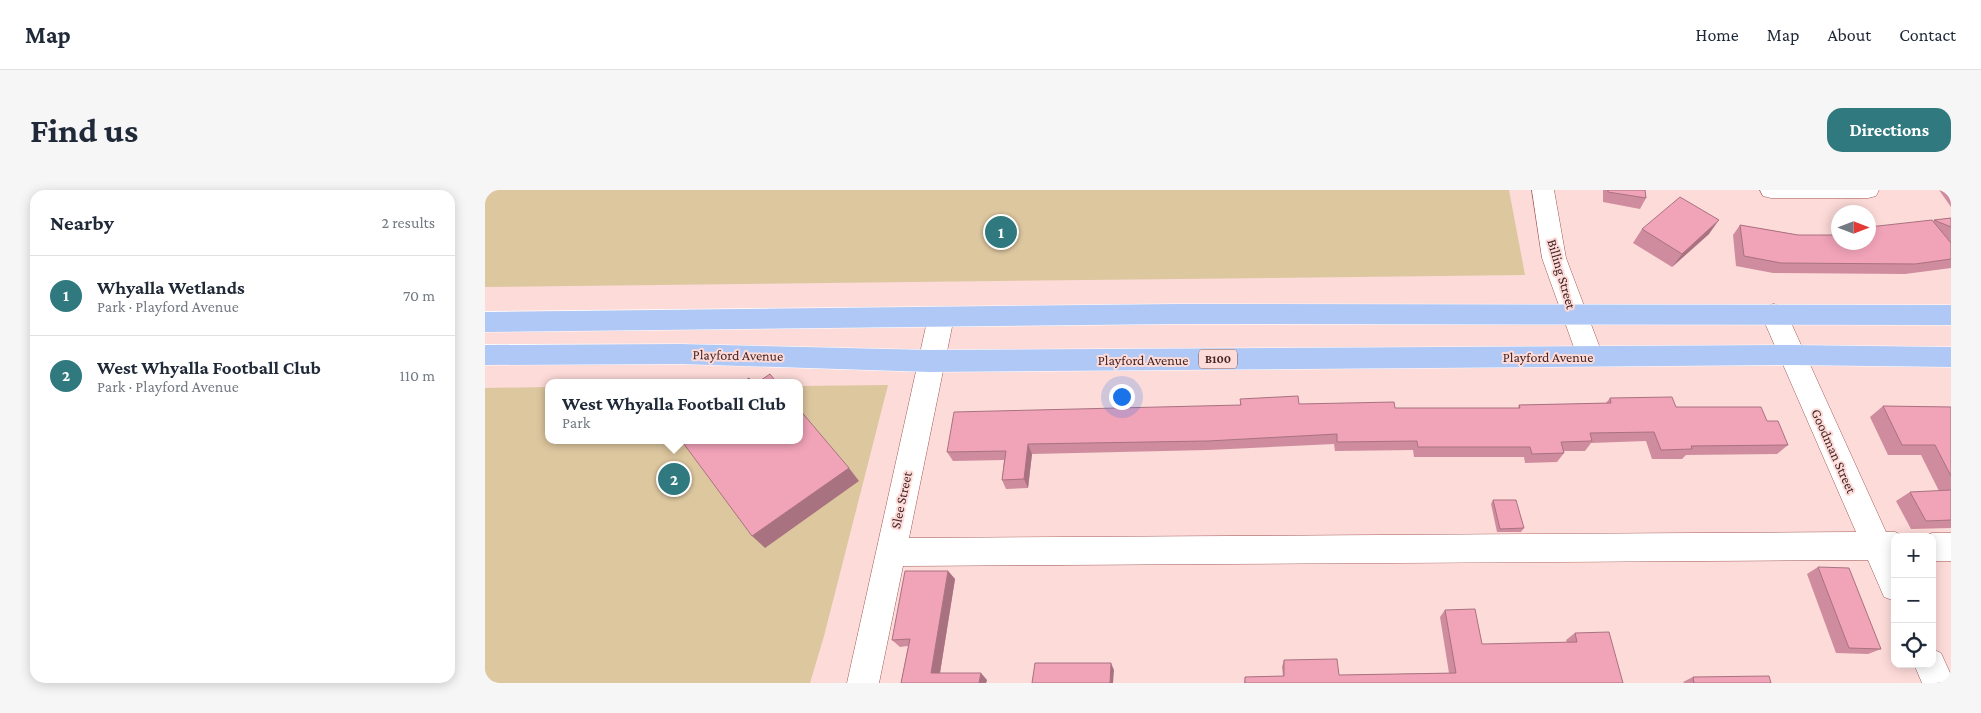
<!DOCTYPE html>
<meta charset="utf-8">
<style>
:root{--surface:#fff;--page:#f6f6f7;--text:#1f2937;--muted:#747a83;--line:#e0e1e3;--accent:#30797f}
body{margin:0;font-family:"Crimson Pro",serif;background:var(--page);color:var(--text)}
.controls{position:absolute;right:15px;bottom:15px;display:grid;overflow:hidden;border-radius:10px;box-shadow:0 2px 12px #0003}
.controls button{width:45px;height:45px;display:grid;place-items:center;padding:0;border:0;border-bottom:1px solid var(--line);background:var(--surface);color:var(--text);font:25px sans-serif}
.compass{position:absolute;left:1346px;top:15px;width:45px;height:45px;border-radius:50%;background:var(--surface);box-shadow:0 2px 12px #0003;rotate:90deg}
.you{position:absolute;left:636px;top:206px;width:18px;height:18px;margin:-12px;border:4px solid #fff;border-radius:50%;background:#1a73e8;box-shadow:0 0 0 8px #1a73e833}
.badge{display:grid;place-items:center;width:32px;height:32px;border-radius:50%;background:var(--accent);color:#fff;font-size:16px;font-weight:700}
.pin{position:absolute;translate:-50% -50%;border:2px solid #fff;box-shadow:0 1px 5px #0006}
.popup{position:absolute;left:60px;top:189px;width:258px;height:65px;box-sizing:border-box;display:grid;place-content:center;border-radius:10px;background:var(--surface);filter:drop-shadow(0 1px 4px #0005);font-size:16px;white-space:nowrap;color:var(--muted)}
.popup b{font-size:19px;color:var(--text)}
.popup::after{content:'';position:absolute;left:50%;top:100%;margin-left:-10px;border:10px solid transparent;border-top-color:var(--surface)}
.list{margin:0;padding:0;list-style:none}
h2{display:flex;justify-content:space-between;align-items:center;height:65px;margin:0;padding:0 20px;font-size:21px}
h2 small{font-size:16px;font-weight:400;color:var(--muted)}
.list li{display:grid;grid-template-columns:32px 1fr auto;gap:15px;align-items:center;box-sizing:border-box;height:80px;padding:0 20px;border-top:1px solid var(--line)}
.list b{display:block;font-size:19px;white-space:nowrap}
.list p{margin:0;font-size:16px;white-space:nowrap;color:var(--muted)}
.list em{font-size:16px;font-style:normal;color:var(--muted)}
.icon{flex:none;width:28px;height:28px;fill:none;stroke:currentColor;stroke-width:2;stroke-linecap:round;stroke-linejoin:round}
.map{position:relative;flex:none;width:1466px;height:493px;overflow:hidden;border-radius:15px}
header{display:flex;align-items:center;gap:30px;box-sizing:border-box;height:70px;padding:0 25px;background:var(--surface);border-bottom:1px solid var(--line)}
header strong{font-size:24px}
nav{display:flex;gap:28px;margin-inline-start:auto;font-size:18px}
.intro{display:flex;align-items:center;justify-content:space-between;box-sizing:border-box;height:120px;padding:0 30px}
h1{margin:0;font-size:35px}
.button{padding:12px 22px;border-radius:15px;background:var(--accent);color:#fff;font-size:18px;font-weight:700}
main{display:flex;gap:30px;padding:0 30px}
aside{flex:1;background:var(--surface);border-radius:15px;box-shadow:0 2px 12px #0003}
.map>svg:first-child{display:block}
.green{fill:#ddc79f}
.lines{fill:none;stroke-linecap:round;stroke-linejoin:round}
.minor-casing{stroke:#a15957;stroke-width:1}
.highway-casing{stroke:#fff;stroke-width:1}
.minor{fill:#fff;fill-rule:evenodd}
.highway{fill:#afc8f6;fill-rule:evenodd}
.wall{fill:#cf8c9e}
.shaded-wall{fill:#a97281}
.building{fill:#f1a3b8;stroke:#a97281}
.labels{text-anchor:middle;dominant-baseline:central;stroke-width:4;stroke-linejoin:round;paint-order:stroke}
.shield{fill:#fddbd9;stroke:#7c5c5a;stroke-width:1}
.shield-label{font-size:12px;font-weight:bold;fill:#442524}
.street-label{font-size:14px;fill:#442524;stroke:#fddbd9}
</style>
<header>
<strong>Map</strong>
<nav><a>Home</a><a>Map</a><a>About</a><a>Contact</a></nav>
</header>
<div class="intro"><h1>Find us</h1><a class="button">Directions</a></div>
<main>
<aside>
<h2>Nearby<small>2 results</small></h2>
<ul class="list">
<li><span class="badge">1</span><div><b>Whyalla Wetlands</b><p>Park · Playford Avenue</p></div><em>70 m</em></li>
<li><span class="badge">2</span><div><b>West Whyalla Football Club</b><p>Park · Playford Avenue</p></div><em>110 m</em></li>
</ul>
</aside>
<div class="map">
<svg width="1466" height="493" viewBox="0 0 1466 493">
<rect width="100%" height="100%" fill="#fddbd9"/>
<!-- green -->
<g class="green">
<path d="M0 0H1024L1040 85 0 97Z"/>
<path d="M403 195 339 446 325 493H0V198L64 197V250H314V196Z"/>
</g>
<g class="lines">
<!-- minor casing -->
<g class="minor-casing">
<g id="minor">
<path d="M1047 0H1069L1081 68 1118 166 1114 173 1105 176 1096 173 1092 166 1057 68Z"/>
<path d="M1275 0H1394L1391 6 1383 8H1286L1278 6Z"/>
<path d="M1289 114 1298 117 1302 124 1401 342H1410L1421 347H1410V411L1399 407 1383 370 418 376 394 493H362L443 127 447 120 456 117 465 120 469 127 424 348 1371 342 1276 124 1280 117Z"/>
<path d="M1447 343H1466V371H1447V347H1438Z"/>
<path d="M1447 459 1456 463 1466 485V493H1437L1429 474H1447Z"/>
</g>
</g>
<!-- highway casing -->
<g class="highway-casing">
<g id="highway">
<path d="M692 114 1466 115V135L692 134 0 142V122Z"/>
<path d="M195 154 445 160 1306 155 1466 157V177L1306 175 445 182 195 174 0 175V155Z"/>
</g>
</g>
<!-- minor -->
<use href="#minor" class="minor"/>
<!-- highway -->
<use href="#highway" class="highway"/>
</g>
<!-- wall -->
<g class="wall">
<path d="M1118 0H1160L1161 8 1155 19 1118 12Z"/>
<path d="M1454 0H1466V17Z"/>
<path d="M1466 28V52H1465L1466 53V78L1420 84 1288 83 1251 76 1248 45 1255 35 1354 52 1448 31 1449 30Z"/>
<path d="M1157 39 1224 44 1187 77 1148 53Z"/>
<path d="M1125 208 1191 217 1282 231 1303 255 1292 264 1201 265 1197 269H1167L1161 251 1106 253 1100 261H1078L1079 263 1072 272 1040 273 1039 267H929L928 260 850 261 849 254 723 260 547 264 543 298 521 299 517 290 519 270 468 271 462 262 755 215V209L814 214 910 218H1033L1034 215 1121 213Z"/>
<path d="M1398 216 1466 217V338L1426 339 1411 311 1425 302 1454 301 1436 265H1403L1385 227Z"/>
<path d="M1008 310 1039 338 1036 342H1012L1006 314Z"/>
<path d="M1333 377 1396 459 1383 464 1351 463 1322 384Z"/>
<path d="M463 381 470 389 455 483 502 490 501 493H416L423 456 415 457 407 450Z"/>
<path d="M960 420 997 454 1082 453 1081 450 1090 443 1138 493H759L760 487 798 486 797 477 799 470 854 485 964 483 955 427Z"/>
<path d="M1208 487 1286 493H1199L1198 492Z"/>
</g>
<!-- shaded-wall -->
<g class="shaded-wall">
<path d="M1234 30 1224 44 1187 77 1197 64Z"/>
<path d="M543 254 547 264 543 298 539 289Z"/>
<path d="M364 278 374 291 280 358 267 346Z"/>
<path d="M463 381 470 389 454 489 446 483Z"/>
<path d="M626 473 629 480 628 493H625Z"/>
<path d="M496 483 502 490 501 493H494Z"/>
</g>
<!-- building -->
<g class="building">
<path d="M1123 0H1160L1161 8 1123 2Z"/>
<path d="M1195 7 1234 30 1197 64 1157 39Z"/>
<path d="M1466 28V37L1449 30Z"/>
<path d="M1447 30 1466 53V69L1430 74 1296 73 1259 66 1255 35 1313 45H1354V52H1384V37Z"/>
<path d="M285 184 292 193H272Z"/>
<path d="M264 188 268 193H256Z"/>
<path d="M813 206 814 214 909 212 910 218H1035L1034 215 1126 213 1125 208 1187 207 1191 217H1276L1282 231H1293L1303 255 1206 256 1207 259 1176 260 1169 242 1105 243 1107 251 1076 252 1079 263 1047 264 1045 257H933L932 251 852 252V244L723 251 543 254 539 289 517 290 521 261 462 262 469 222 756 215 755 209Z"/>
<path d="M1398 216 1466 217V286L1450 255H1417Z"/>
<path d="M314 219 364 278 267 346 196 250H314Z"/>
<path d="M1466 300V330L1441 331 1425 302Z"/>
<path d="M1008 310H1031L1039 338 1015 339Z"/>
<path d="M1333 377 1364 378 1396 459 1364 458Z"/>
<path d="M420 381H463L446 483H496L494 493H416L425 449 407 450Z"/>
<path d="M990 419 997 454 1092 452 1090 443 1124 442 1138 493H760V487L799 486V470L852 469 854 485 971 483 960 420Z"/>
<path d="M550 473H626L625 493H547Z"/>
<path d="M1284 486 1286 493H1209L1208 487Z"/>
</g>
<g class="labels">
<!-- shield labels -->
<rect class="shield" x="714" y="159.5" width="38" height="19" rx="4"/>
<g class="shield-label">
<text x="733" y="169">B100</text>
</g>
<!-- street labels -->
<g class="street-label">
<text transform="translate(1077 84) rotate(74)">Billing Street</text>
<text transform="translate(253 165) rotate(1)">Playford Avenue</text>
<text x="1063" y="167">Playford Avenue</text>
<text x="658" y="170">Playford Avenue</text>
<text transform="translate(1349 261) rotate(66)">Goodman Street</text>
<text transform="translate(416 310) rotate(-78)">Slee Street</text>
</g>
</g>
</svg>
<div class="controls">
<button>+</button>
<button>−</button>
<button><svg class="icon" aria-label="locate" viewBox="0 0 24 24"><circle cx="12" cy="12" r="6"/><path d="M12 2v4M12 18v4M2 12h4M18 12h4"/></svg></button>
</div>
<svg class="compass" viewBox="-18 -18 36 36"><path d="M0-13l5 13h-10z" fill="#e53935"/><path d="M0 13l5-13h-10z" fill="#747a83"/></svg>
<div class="you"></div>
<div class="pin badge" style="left:516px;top:42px">1</div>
<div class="pin badge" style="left:189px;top:289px">2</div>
<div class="popup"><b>West Whyalla Football Club</b>Park</div>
</div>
</main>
